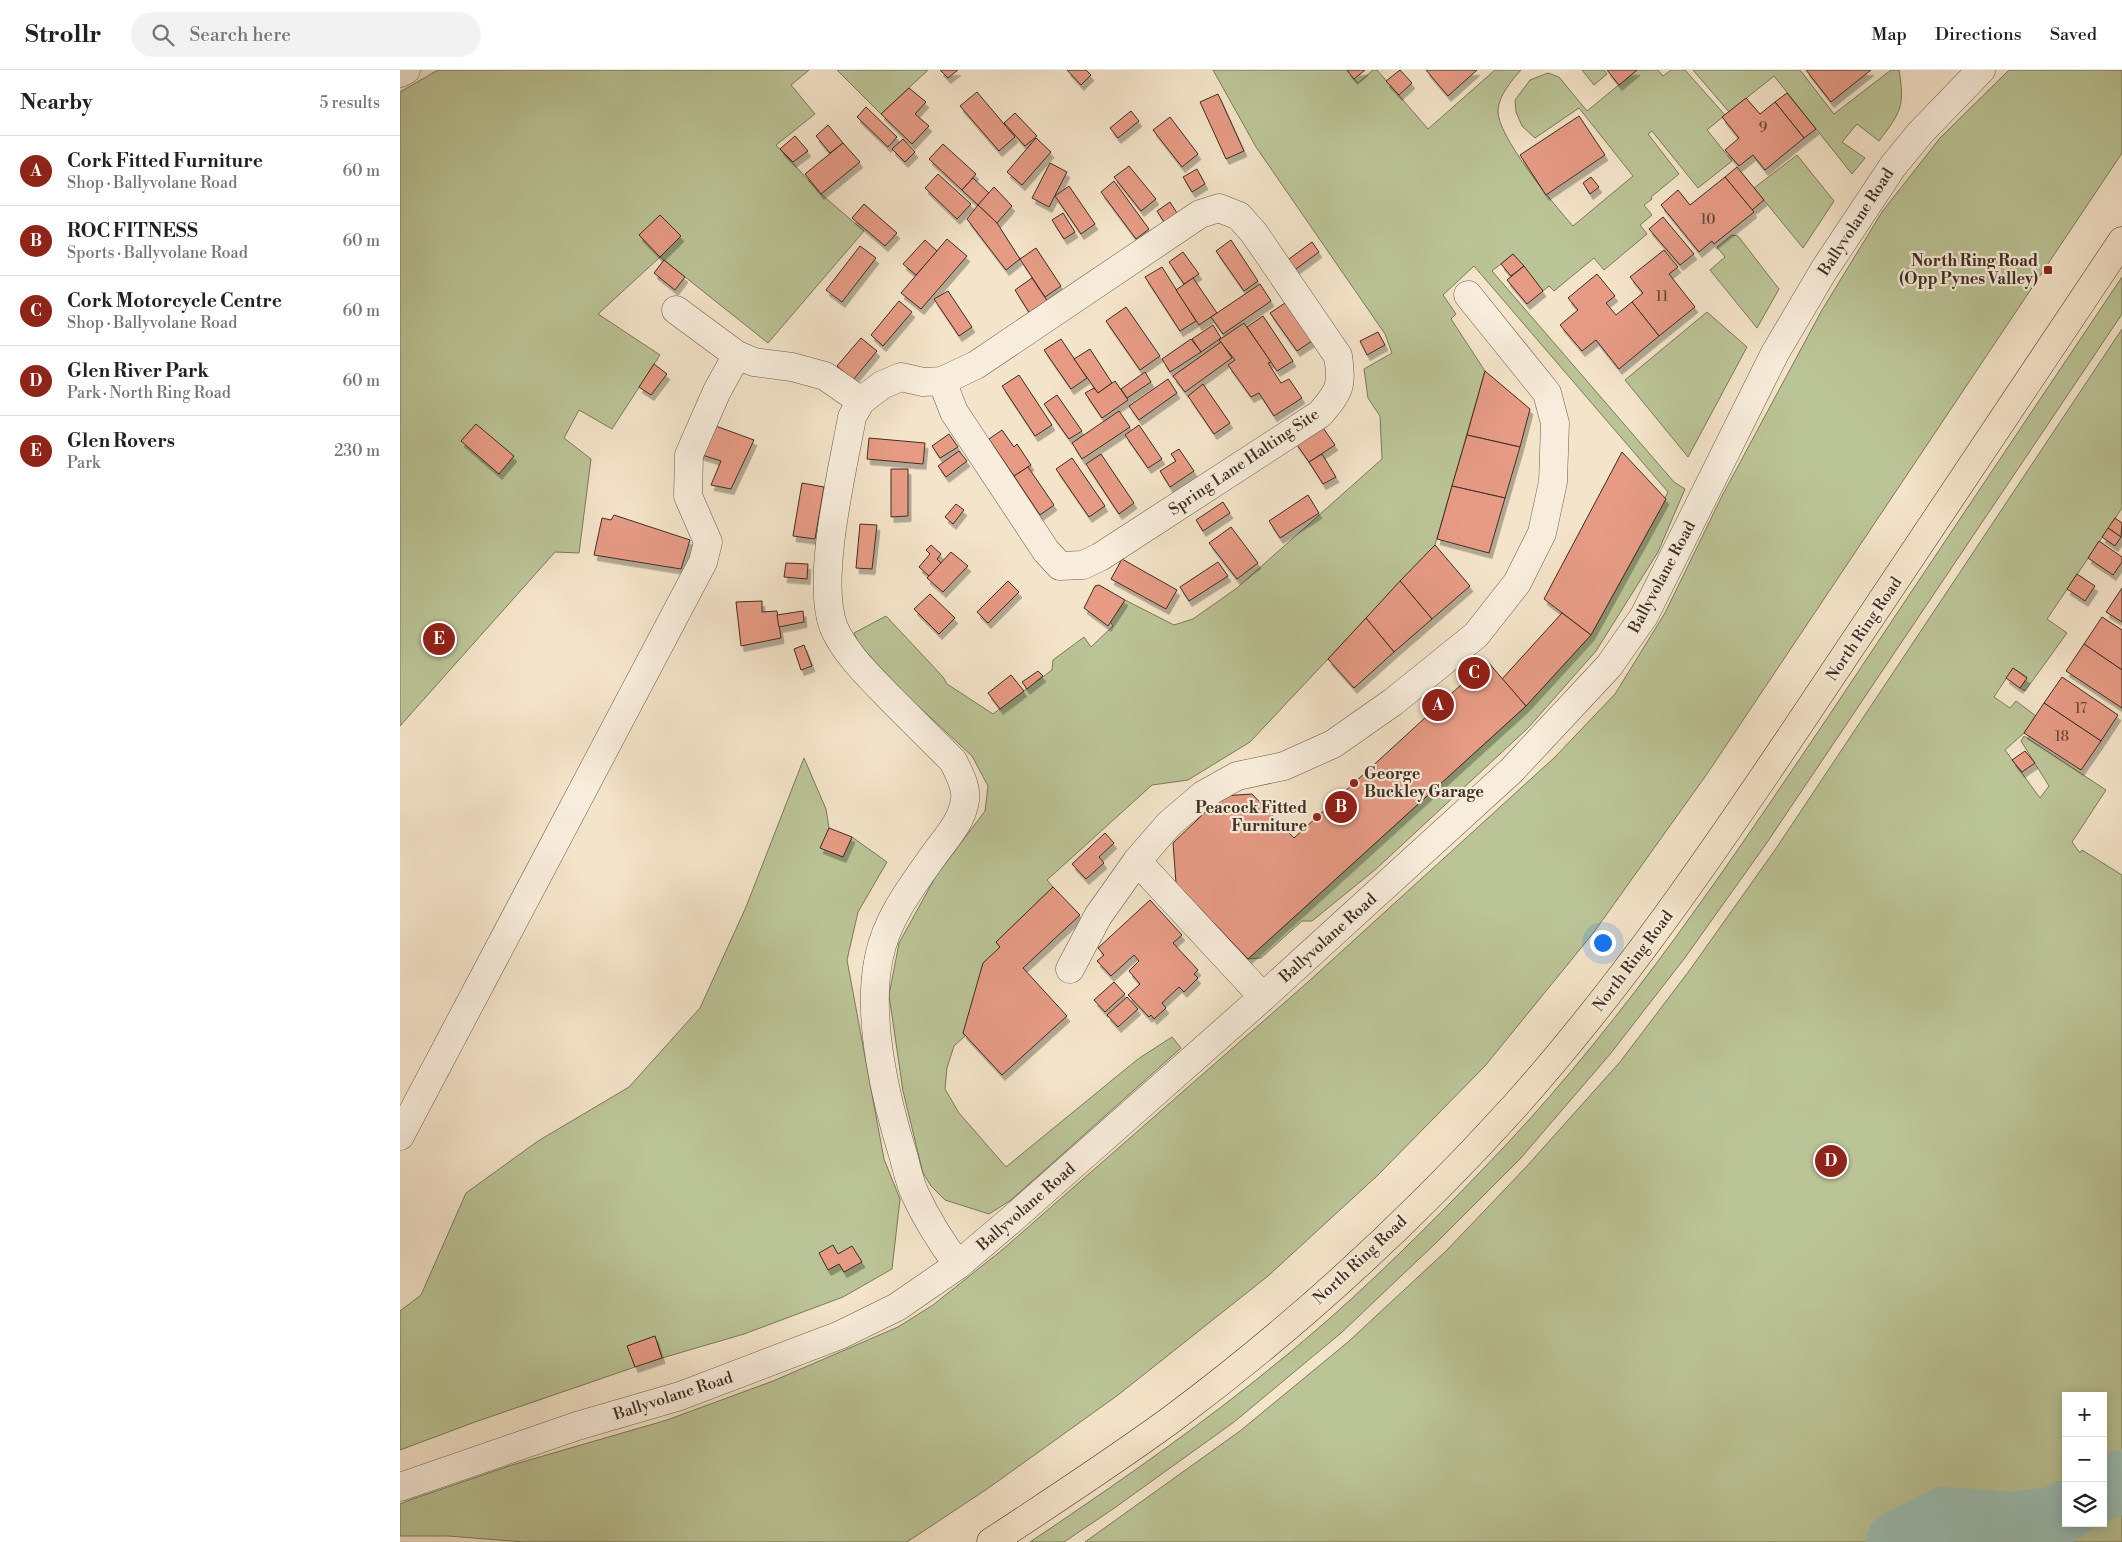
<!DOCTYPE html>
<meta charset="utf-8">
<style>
:root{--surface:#fff;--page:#f2f2f2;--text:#202124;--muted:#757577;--line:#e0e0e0;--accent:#8f2418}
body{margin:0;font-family:"Libre Bodoni",serif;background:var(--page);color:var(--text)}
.controls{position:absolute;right:15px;bottom:15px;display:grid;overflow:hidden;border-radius:0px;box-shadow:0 2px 12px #0003}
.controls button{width:45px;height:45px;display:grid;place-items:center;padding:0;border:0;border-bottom:1px solid var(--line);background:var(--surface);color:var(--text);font:25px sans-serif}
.you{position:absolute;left:1202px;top:872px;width:18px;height:18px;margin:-12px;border:4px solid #fff;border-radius:50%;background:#1a73e8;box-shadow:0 0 0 8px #1a73e833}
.badge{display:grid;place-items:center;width:32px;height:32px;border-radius:50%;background:var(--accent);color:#fff;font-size:16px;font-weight:700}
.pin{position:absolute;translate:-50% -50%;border:2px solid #fff;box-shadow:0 1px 5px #0006}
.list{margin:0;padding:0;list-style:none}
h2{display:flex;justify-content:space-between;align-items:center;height:65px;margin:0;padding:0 20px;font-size:21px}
h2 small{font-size:16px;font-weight:400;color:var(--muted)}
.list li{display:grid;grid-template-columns:32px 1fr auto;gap:15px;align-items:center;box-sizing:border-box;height:70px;padding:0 20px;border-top:1px solid var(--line)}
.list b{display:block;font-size:19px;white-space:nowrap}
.list p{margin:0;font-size:16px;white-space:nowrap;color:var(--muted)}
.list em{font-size:16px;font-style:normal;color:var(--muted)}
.icon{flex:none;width:28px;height:28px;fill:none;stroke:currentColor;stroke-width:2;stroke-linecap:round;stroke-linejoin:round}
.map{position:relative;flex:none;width:1722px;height:1472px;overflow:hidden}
header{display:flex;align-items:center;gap:30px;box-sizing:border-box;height:70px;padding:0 25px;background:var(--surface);border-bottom:1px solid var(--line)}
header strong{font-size:24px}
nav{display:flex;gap:28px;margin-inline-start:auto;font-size:18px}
.search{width:350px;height:45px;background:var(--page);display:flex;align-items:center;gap:12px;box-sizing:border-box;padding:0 18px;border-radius:28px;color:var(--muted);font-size:19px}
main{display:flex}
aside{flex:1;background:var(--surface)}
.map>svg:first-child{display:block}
.green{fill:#bbc496;stroke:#7c795c;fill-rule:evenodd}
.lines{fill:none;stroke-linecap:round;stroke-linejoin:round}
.river{stroke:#9cbfb5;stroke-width:62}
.building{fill:#e79b85;stroke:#3d2e22;filter:url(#shadow)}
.minor-casing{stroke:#6b5c4c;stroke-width:29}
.major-casing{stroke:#3d2e22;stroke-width:29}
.minor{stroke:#f8eddc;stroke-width:28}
.major{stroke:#f4e4c9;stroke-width:28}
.poi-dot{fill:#8f2418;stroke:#f8eddc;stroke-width:2}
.labels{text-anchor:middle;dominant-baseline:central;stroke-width:4.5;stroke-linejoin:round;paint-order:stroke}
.number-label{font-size:14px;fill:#68493b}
.street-label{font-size:16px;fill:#3d2e22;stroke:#f8eddc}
.poi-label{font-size:16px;font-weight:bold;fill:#3d2e22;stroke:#f8eddc;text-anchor:end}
</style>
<header>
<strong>Strollr</strong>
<div class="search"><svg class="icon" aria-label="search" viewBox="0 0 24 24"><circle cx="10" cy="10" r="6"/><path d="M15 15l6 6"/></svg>Search here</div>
<nav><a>Map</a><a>Directions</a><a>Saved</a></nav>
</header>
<main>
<aside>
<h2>Nearby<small>5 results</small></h2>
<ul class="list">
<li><span class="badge">A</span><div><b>Cork Fitted Furniture</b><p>Shop · Ballyvolane Road</p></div><em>60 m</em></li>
<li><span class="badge">B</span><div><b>ROC FITNESS</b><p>Sports · Ballyvolane Road</p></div><em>60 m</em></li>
<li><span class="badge">C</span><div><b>Cork Motorcycle Centre</b><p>Shop · Ballyvolane Road</p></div><em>60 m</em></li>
<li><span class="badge">D</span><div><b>Glen River Park</b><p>Park · North Ring Road</p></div><em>60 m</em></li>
<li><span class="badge">E</span><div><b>Glen Rovers</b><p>Park</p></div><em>230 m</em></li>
</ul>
</aside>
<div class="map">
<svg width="1722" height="1472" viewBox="0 0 1722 1472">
<defs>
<filter id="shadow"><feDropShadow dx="3" dy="5.5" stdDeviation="0" flood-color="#0004"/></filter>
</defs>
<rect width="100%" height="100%" fill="#f4e4c9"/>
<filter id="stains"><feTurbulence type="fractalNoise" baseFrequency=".004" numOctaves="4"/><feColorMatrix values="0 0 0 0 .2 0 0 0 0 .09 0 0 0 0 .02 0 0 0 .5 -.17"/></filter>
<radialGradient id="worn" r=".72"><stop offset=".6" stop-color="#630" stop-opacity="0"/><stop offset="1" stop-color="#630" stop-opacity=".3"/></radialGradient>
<!-- green -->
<g class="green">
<path d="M38 0H409L391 15 415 44 376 75 421 124 464 161 368 273 260 187 198 244 260 285 212 359 179 340 164 368 191 389 179 483 155 482 0 656V22Z"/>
<path d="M437 0H528L481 44Z"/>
<path d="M813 0H947L958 13 973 0H977L1028 59 1095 0H1121C1112 10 1099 25 1098 40 1096 65 1155 136 1173 156L1233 106 1179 38 1135 68 1122 56 1116 42 1115 30 1130 10 1148 3 1159 7 1187 41 1237 0H1258L1263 6 1271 0H1285L1325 45 1307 60 1332 91 1298 118 1252 61 1248 64 1279 104 1251 127 1252 129 1244 135 1252 145 1240 155 1247 164 1204 200 1194 188 1154 221 1149 216 1143 221 1113 184 1092 201 1274 412 1285 419 1258 482 1196 581 1128 658 976 799 912 851H902L861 888 848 889 1126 636 1191 565 1244 469 1268 422 1074 196 1043 225 1056 244 1051 249 1085 301 1035 475 850 672 788 710 752 715 647 810 653 817 596 872 600 877 563 963 565 966 554 976 547 998 545 1019 559 1043 606 1097 738 989 772 967 781 978 611 1130 589 1144 545 1130 531 1116 523 1103 503 1021 489 925 499 873 536 806 585 741 588 716 572 686 489 609 458 572 454 563 486 546 543 607 547 614 593 644 652 600 653 590 684 567 691 577 713 556 710 551 725 530 774 555 793 549 837 518 982 389 980 346 968 328 964 299 992 283 985 264 856 77Z"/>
<path d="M1182 0H1204L1207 4 1194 15Z"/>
<path d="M1293 0H1400L1434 44 1491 0H1499C1505 36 1501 42 1479 71L1457 54 1442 72 1465 88 1452 104 1374 6 1329 42Z"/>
<path d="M1609 0H1722V83L1307 704 1194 862 1085 996 978 1105 868 1206 718 1325 587 1419 507 1472H124L48 1466H0V1434L10 1430 112 1395 267 1350 373 1311 498 1257 533 1235 602 1180 908 912 1155 687 1215 624 1265 543 1322 426 1422 240 1482 142 1540 68Z"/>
<path d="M1397 85 1434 131 1403 178 1354 118Z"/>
<path d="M1332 165 1338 166 1379 219 1357 258 1310 200 1325 187 1317 177Z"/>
<path d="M1722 207V244L1366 774 1284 889 1211 983 1120 1089 1038 1171 941 1263 834 1352 713 1439 664 1472H630C733 1403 836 1331 929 1249 990 1195 1048 1136 1104 1077 1228 945 1329 794 1430 644 1527 498 1624 353 1722 207Z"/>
<path d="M1307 242 1347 277 1288 387 1225 310Z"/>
<path d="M1722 259V438L1647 549 1667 563 1625 621 1620 618 1627 607 1613 598 1594 627 1610 638 1616 631 1636 646 1624 663 1605 680 1640 728 1649 716 1621 671 1624 666 1706 720 1672 772 1680 783 1682 780 1722 805V1472H685L840 1361 948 1272 1046 1181 1127 1096 1220 992 1289 901 1375 780ZM1666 1326H1703V1453H1666Z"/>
<path d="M404 688 426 739 429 758 421 778 443 787 452 767 487 792 458 842 447 890 484 1089 500 1129 492 1199 443 1227 344 1264 262 1288 255 1266 228 1276 235 1297 75 1352 0 1380V1241L21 1225 66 1123 138 1071 229 1017 300 938 346 837Z"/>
</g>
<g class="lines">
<!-- river -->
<g class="river">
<path d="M1703 1420 1722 1411"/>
<path d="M1497 1472 1544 1448 1614 1453 1654 1447 1666 1441"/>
</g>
</g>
<!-- building -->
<g class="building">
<path d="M540 0H558L548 8Z"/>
<path d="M667 0H686L691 5 681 15Z"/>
<path d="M947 0H965L954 9Z"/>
<path d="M1000 0 1012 13 999 25 986 11Z"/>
<path d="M1026 0H1077L1048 26Z"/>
<path d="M1207 0H1237L1219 15Z"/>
<path d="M1406 0H1471L1431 32Z"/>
<path d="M509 18 526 32 515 44 529 56 512 74 481 44Z"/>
<path d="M577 22 615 67 599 81 560 36Z"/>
<path d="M1387 23 1416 59 1404 68 1375 32Z"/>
<path d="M818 24 844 81 826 89 800 32Z"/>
<path d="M1346 28 1360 44 1375 32 1404 68 1365 100 1353 85 1339 96 1325 80 1339 68 1322 47Z"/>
<path d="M466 37 497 67 488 77 457 47Z"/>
<path d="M731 41 739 51 718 68 710 58Z"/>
<path d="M615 43 637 66 625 76 604 53Z"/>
<path d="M1179 46 1205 85 1146 125 1120 85Z"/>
<path d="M770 47 798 84 782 97 753 60Z"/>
<path d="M428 55 443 73 430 83 416 66Z"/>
<path d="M395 66 408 81 393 92 380 79Z"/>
<path d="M636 68 651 82 622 115 607 102Z"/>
<path d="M503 69 515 82 505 92 492 79Z"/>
<path d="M443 73 460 92 421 124 405 104Z"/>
<path d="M543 74 576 104 562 120 529 89Z"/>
<path d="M650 93 667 102 649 137 632 128Z"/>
<path d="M729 96 756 129 741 141 714 107Z"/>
<path d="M1337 97 1364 130 1352 140 1325 107Z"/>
<path d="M797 99 805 114 792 122 783 107Z"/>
<path d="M538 104 571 134 557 149 525 118Z"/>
<path d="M1191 107 1199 117 1190 124 1183 113Z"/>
<path d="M1325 107 1354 142 1314 174 1312 171 1299 182 1261 135 1278 120 1290 135Z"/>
<path d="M573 108 589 123 578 135 562 120Z"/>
<path d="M714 111 749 159 736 169 701 122Z"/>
<path d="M669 116 695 154 681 164 655 126Z"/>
<path d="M594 117 612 136 597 153 578 135Z"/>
<path d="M770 132 777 143 764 152 757 141Z"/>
<path d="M464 134 497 163 485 176 452 148Z"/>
<path d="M578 135 597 153 620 189 606 200 567 149Z"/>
<path d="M663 143 675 162 664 169 652 150Z"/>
<path d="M260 145 281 166 260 187 239 165Z"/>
<path d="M1263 147 1294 184 1280 195 1249 159Z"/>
<path d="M547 169 567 186 521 239 501 223Z"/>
<path d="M525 170 537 181 516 205 503 194Z"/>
<path d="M831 170 858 211 844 221 816 181Z"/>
<path d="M912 172 919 182 892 202 885 192Z"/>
<path d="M460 176 476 188 442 232 426 220Z"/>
<path d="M636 178 661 216 645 227 620 189Z"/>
<path d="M1264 180 1278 197 1269 204 1295 237 1259 266 1232 232 1243 223 1230 207Z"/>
<path d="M783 182 799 204 784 214 769 192Z"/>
<path d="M1113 184 1124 196 1111 206 1101 194Z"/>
<path d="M264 190 285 207 275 220 254 203Z"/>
<path d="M1124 196 1143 221 1127 234 1107 210Z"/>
<path d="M762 197 796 251 780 261 745 207Z"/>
<path d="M1197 204 1215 226 1206 233 1216 245 1232 232 1259 266 1219 299 1196 270 1182 281 1160 255 1178 240 1168 228Z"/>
<path d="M632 208 648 232 630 244 615 220Z"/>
<path d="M793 208 817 243 799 255 776 220Z"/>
<path d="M860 214 871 231 823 264 811 247Z"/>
<path d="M548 221 572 257 559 266 534 229Z"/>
<path d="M499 231 512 242 483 276 471 265Z"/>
<path d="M885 233 912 271 897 281 870 243Z"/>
<path d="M726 237 760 286 740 300 706 251Z"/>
<path d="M863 246 893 291 877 301 847 257Z"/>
<path d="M844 253 871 292 868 293 881 313 889 309 902 328 874 346 859 323 851 327 828 295 835 290 819 270Z"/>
<path d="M813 255 821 268 801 282 792 269Z"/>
<path d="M978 262 985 275 967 285 960 271Z"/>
<path d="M461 268 477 281 453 310 437 296Z"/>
<path d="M661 269 687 308 671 319 644 280Z"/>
<path d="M791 269 801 282 770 302 762 289Z"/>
<path d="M821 272 832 288 785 322 773 306Z"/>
<path d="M690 279 712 313 698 323 674 289Z"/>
<path d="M254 294 267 304 251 325 239 317Z"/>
<path d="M1085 301 1130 339 1120 377 1067 365Z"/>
<path d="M745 302 751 312 727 328 721 319Z"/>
<path d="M619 305 652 355 635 366 602 316Z"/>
<path d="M768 309 777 323 739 350 729 336Z"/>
<path d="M715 311 728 330 702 348 685 323 694 318 698 323Z"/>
<path d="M803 314 830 353 814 364 788 326Z"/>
<path d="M657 325 682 361 669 369 644 334Z"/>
<path d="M719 341 730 357 682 389 672 373Z"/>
<path d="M76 354 114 386 99 404 61 371Z"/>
<path d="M313 355 354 370 331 419 311 415 321 391 299 384Z"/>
<path d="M739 355 762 389 748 398 725 365Z"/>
<path d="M921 355 935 375 909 392 895 372Z"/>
<path d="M602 360 614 377 617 374 631 395 614 406 589 369Z"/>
<path d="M549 364 558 377 540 388 532 376Z"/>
<path d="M1067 365 1120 377 1105 428 1052 416Z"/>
<path d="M469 368 525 373 523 394 467 389Z"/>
<path d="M779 379 794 401 770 417 760 401 776 391 771 384Z"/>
<path d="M559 381 567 391 546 407 538 396Z"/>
<path d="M1222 382 1266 429 1191 565 1144 529Z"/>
<path d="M701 384 734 433 719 444 686 394Z"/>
<path d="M922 384 936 407 923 414 909 392Z"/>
<path d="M672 388 705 436 689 447 656 399Z"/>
<path d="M628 397 654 435 640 445 614 406Z"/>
<path d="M491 399H508V446L491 447Z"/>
<path d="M402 413 424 417 415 469 393 466Z"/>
<path d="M1052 416 1105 428 1089 483 1037 469Z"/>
<path d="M908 425 919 443 880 468 869 451Z"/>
<path d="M823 432 830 443 803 461 796 450Z"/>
<path d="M556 434 564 440 553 454 545 447Z"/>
<path d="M214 445 290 470 281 499 194 485 202 448 211 450Z"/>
<path d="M1715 448 1722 453 1721 467 1708 458Z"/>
<path d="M460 454 477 455 472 499 456 498Z"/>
<path d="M831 457 858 493 837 509 809 473Z"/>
<path d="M1708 458 1721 467 1715 476 1702 467Z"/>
<path d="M1699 471 1722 487V492L1713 505 1688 488Z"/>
<path d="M531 475 541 484 537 489 541 493 529 506 519 497 530 484 526 480Z"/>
<path d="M1035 475 1070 516 1032 549 1000 511Z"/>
<path d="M551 482 568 496 543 522 527 508Z"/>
<path d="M722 489 777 520 766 539 711 509Z"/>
<path d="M818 492 828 506 789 531 780 517Z"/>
<path d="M386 493 408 494 407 509 384 507Z"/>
<path d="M1677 504 1695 516 1685 531 1667 519Z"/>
<path d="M608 511 619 522 588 553 577 542Z"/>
<path d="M1000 511 1032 549 994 582 966 548Z"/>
<path d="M699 515 725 530 708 556 684 538 695 516Z"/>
<path d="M1722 518V552L1706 542Z"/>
<path d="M530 524 555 548 539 564 514 539Z"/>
<path d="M362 531V542L377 541 381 568 341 576 336 532Z"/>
<path d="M403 541 404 552 379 557 377 545Z"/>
<path d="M1162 543 1191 565 1126 636 1102 609Z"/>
<path d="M1702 547 1722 560V600L1684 574Z"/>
<path d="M966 548 994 582 954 618 928 589Z"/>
<path d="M1684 574 1722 600V638L1666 601Z"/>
<path d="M404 575 412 596 401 600 394 579Z"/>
<path d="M1087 591 1126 636 848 889 776 813 773 773 822 726 852 724 894 768Z"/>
<path d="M1613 598 1627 608 1620 618 1606 608Z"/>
<path d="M638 601 643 606 627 619 622 612Z"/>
<path d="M611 605 624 621 600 639 588 623Z"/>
<path d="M1662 607 1718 645 1701 671 1644 633Z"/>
<path d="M1644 633 1701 671 1681 700 1624 663Z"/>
<path d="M1625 681 1635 693 1622 702 1612 690Z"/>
<path d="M429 758 452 767 443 787 420 778Z"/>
<path d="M705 763 714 773 699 787 704 793 686 809 672 794Z"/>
<path d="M653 817 680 845 623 898 667 946 602 1005 563 963 583 893 600 877 596 872Z"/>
<path d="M750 830 782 865 773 873 798 900 794 904 798 908 784 922 779 917 762 933 766 938 754 949 751 945 749 947 728 925 740 914 729 901 739 891 734 885 711 906 697 891 704 885 698 878Z"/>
<path d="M714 912 725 924 705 942 694 930Z"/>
<path d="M727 927 738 939 718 957 707 945Z"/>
<path d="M433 1175 438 1184 452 1176 462 1192 444 1202 439 1194 428 1200 419 1183Z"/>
<path d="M255 1266 262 1288 235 1297 227 1276Z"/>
</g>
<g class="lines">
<!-- minor casing -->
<g class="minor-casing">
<g id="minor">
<path d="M0 3 6 0"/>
<path d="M276 240 337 285 354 292 392 297 425 306 461 331"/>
<path d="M542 311 554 342 646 481 660 496 683 495 700 487 920 344C939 322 943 316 938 286L854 163 839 146 819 138 800 144 576 295 542 311 523 312 501 307 482 315 461 331 452 347C443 399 415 511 434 558 446 585 471 608 491 629 512 650 532 670 553 691 559 703 567 717 565 730 562 751 548 766 536 782 513 815 487 847 479 887 466 947 486 1031 504 1088 507 1100 510 1113 515 1124 527 1150 541 1172 558 1195"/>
<path d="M737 791 863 927"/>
<path d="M670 899 698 846 737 791 769 754 803 725 837 706 884 696 933 674 993 632 1076 565 1117 513 1142 463 1153 412 1155 353 1147 323 1068 225"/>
<path d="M0 1066 303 492 308 472 288 426 289 385 317 321 337 285"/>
<path d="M0 1417 177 1356 280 1326 440 1265 497 1237 558 1195 612 1149 863 927 1111 701 1209 596 1244 546 1375 283 1424 200 1493 96 1521 62 1581 0"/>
</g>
</g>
<!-- major casing -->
<g class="major-casing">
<path id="major" d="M591 1472C652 1432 713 1392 772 1349 895 1257 1011 1151 1114 1037 1223 915 1315 780 1406 644 1512 487 1617 329 1722 171"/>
</g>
<!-- minor -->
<use href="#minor" class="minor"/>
<!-- major -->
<use href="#major" class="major"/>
</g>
<!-- markers -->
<g class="poi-dot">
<rect x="1643" y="195" width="10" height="10" rx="2.5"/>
<circle cx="954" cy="713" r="5"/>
<circle cx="917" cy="747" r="5"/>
</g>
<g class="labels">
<!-- number labels -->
<g class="number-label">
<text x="1363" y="58">9</text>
<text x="1308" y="150">10</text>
<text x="1262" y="227">11</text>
<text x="1681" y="639">17</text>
<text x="1662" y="667">18</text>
</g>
<!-- street labels -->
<g class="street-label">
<text transform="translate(1456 152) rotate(-57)">Ballyvolane Road</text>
<text transform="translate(844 392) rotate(-34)">Spring Lane Halting Site</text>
<text transform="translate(1262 507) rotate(-62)">Ballyvolane Road</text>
<text transform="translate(1464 559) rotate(-56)">North Ring Road</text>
<text transform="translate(928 868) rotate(-42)">Ballyvolane Road</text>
<text transform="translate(1233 891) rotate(-53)">North Ring Road</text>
<text transform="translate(626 1137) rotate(-41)">Ballyvolane Road</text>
<text transform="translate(960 1190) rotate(-43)">North Ring Road</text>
<text transform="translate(273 1326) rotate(-18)">Ballyvolane Road</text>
</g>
<!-- poi labels -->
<g class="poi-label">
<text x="1638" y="191">North Ring Road<tspan x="1638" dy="18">(Opp Pynes Valley)</tspan></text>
<text x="964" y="704" text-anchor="start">George<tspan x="964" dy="18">Buckley Garage</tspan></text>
<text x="907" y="738">Peacock Fitted<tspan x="907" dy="18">Furniture</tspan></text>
</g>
</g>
<rect width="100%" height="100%" filter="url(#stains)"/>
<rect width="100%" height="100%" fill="url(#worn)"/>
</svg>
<div class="controls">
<button>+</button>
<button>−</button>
<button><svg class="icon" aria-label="layers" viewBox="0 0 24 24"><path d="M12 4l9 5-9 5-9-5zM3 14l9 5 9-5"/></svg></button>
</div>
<div class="you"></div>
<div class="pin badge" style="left:1038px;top:635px">A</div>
<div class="pin badge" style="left:941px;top:737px">B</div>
<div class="pin badge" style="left:1074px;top:603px">C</div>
<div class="pin badge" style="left:1431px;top:1091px">D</div>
<div class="pin badge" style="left:39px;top:569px">E</div>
</div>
</main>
